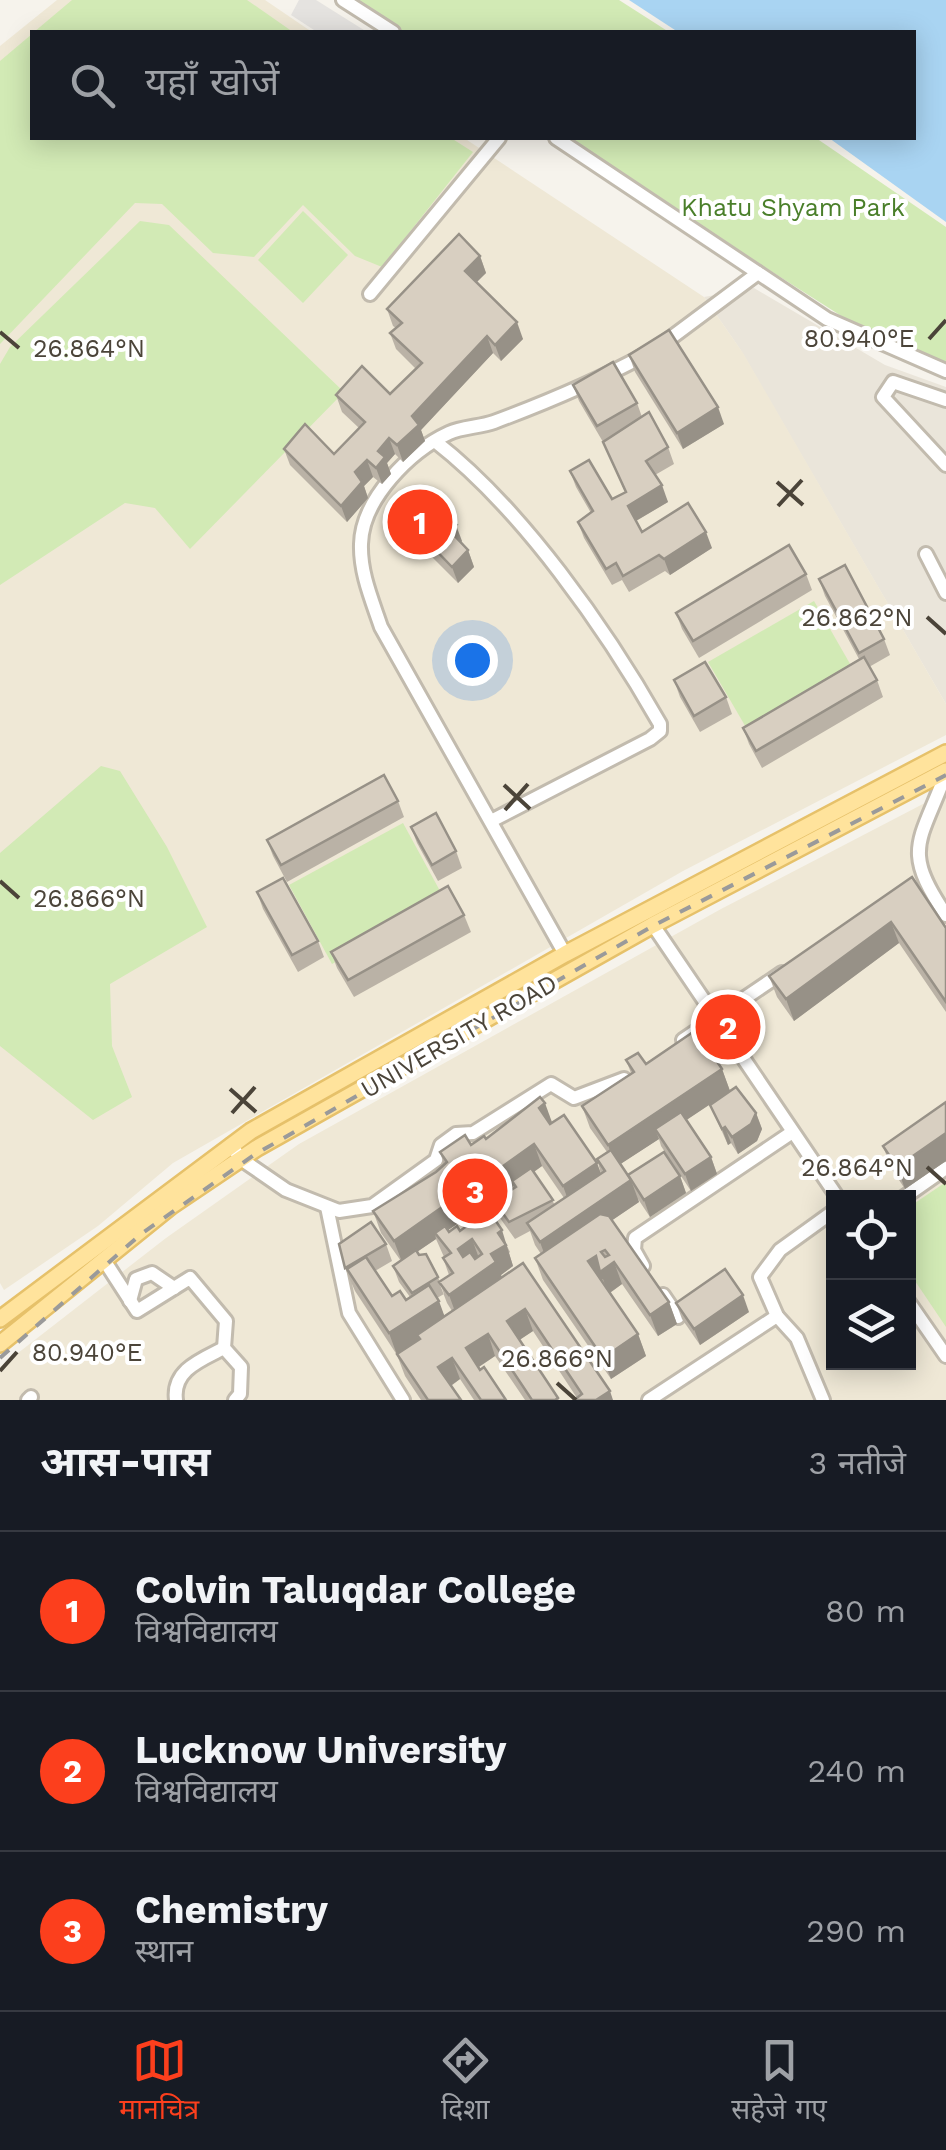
<!DOCTYPE html>
<html lang="hi">
<meta charset="utf-8">
<style>
:root{--surface:#171b24;--page:#20242c;--text:#f1f3f6;--muted:#9ea1a6;--line:#363941;--accent:#fc3f1d}
body{margin:0;font-family:"Work Sans","Noto Sans Devanagari",sans-serif;background:var(--page);color:var(--text)}
.controls{position:absolute;right:30px;bottom:30px;display:grid;overflow:hidden;border-radius:0px;box-shadow:0 5px 25px #0003}
.controls button{width:90px;height:90px;display:grid;place-items:center;padding:0;border:0;border-bottom:2px solid var(--line);background:var(--surface);color:var(--text);font:50px sans-serif}
.you{position:absolute;left:472px;top:660px;width:35px;height:35px;margin:-25px;border:8px solid #fff;border-radius:50%;background:#1a73e8;box-shadow:0 0 0 15px #1a73e833}
.badge{display:grid;place-items:center;width:65px;height:65px;border-radius:50%;background:var(--accent);color:#fff;font-size:32px;font-weight:700}
.pin{position:absolute;translate:-50% -50%;border:5px solid #fff;box-shadow:0 2px 10px #0006}
.list{margin:0;padding:0;list-style:none}
h2{display:flex;justify-content:space-between;align-items:center;height:130px;margin:0;padding:0 40px;font-size:42px}
h2 small{font-size:32px;font-weight:400;color:var(--muted)}
.list li{display:grid;grid-template-columns:65px 1fr auto;gap:30px;align-items:center;box-sizing:border-box;height:160px;padding:0 40px;border-top:2px solid var(--line)}
.list b{display:block;font-size:38px;white-space:nowrap}
.list p{margin:0;font-size:32px;white-space:nowrap;color:var(--muted)}
.list em{font-size:32px;font-style:normal;color:var(--muted)}
.icon{flex:none;width:55px;height:55px;fill:none;stroke:currentColor;stroke-width:2;stroke-linecap:round;stroke-linejoin:round}
.map{position:relative;flex:none;width:946px;height:1400px;overflow:hidden}
.search{position:absolute;background:var(--surface);box-shadow:0 5px 25px #0003;left:30px;right:30px;top:30px;height:110px;display:flex;align-items:center;gap:25px;box-sizing:border-box;padding:0 35px;border-radius:0px;color:var(--muted);font-size:38px}
.sheet{height:610px;background:var(--surface)}
nav{display:flex;justify-content:space-around;align-items:center;box-sizing:border-box;height:140px;border-top:2px solid var(--line);background:var(--surface);font-size:28px;color:var(--muted)}
nav a{display:grid;justify-items:center;gap:5px}
nav .on{color:var(--accent)}
.map>svg:first-child{display:block}
.residential{fill:#eae5da}
.education{fill:#efe8d6;fill-rule:evenodd}
.green{fill:#d2eab5}
.parking{fill:#e5e3e0}
.water{fill:#a9d4f2}
.lines{fill:none;stroke-linecap:round;stroke-linejoin:round}
.minor-casing{stroke:#c2bbae;stroke-width:18}
.major-casing{stroke:#e6c16a;stroke-width:20}
.minor{stroke:#fff;stroke-width:12}
.major{stroke:#ffe39c;stroke-width:15}
.rail{stroke:#9a9a9a;stroke-width:4;stroke-dasharray:12 12;stroke-linecap:butt}
.wall{fill:#bab2a6;fill-rule:evenodd}
.shaded-wall{fill:#979187}
.building{fill:#d8cfc1;stroke:#979187;stroke-width:2.5;fill-rule:evenodd}
.ticks{fill:none;stroke:#4b4439;stroke-width:4}
.labels{text-anchor:middle;dominant-baseline:central;stroke-width:8;stroke-linejoin:round;paint-order:stroke}
.park-label{font-size:25px;fill:#4a7f2a;stroke:#fff}
.street-label{font-size:25px;fill:#4b4439;stroke:#fff}
.ticks-label{font-size:25px;text-anchor:middle;fill:#4b4439;stroke:#fff;stroke-width:8;stroke-linejoin:round;paint-order:stroke}
</style>
<div class="map">
<svg width="946" height="1400" viewBox="0 0 946 1400">
<rect width="100%" height="100%" fill="#f6f3ec"/>
<!-- residential -->
<path class="residential" d="M754 288 885 365 946 387V704L740 349 704 297Z"/>
<!-- education -->
<g class="education">
<path d="M57 0H265L312 32H32V138H464L704 297 743 353 946 704V735L683 871 173 1163 98 1226 4 1290 0 1283V46Z"/>
<path d="M946 792V1400H0V1367L166 1238 299 1144 721 909ZM834 1198H908V1362H834Z"/>
</g>
<!-- green -->
<g class="green">
<path d="M72 0H247L293 32H34Z"/>
<path d="M349 0H619L669 32H400Z"/>
<path d="M32 34V138H451L473 152 382 267 355 256 303 205 254 257 213 253 162 204 135 203 0 344V61Z"/>
<path d="M562 138H816L946 227V367L876 338Z"/>
<path d="M303 211 348 255 303 303 258 260Z"/>
<path d="M140 221 169 225 344 392 190 549 155 508 125 503 0 585V364L10 347Z"/>
<path d="M814 601 857 676 751 736 708 662Z"/>
<path d="M101 766 120 771 167 847 207 927 110 984 112 1046 132 1097 93 1120 0 1046V853Z"/>
<path d="M403 823 446 902 332 964 289 885Z"/>
<path d="M946 1182V1327L909 1272V1207Z"/>
</g>
<!-- parking -->
<path class="parking" d="M299 0H316L367 32H317L291 15Z"/>
<!-- water -->
<path class="water" d="M629 0H946V222L829 138H914V32H678Z"/>
<g class="lines">
<!-- minor casing -->
<g class="minor-casing">
<g id="minor">
<path d="M343 0 393 32"/>
<path d="M556 138 827 319 946 371"/>
<path d="M370 294 499 138"/>
<path d="M660 346 758 273"/>
<path d="M946 400 893 382 883 397 946 465"/>
<path d="M436 442C522 509 606 629 660 724V731L650 739 491 821"/>
<path d="M926 554 946 593"/>
<path d="M946 773C920 843 901 849 946 915"/>
<path d="M653 925 838 1198"/>
<path d="M565 954 381 627C372 600 360 573 361 544 362 499 410 451 449 433 462 427 480 427 494 422 545 403 595 382 643 356"/>
<path d="M683 1040 782 973"/>
<path d="M231 1145 241 1159 286 1190 339 1211 372 1206 436 1160 441 1145 456 1134 473 1133 551 1084 574 1098 624 1079"/>
<path d="M903 1198 946 1168"/>
<path d="M327 1207 349 1313 403 1400"/>
<path d="M104 1260 137 1311 190 1278 226 1321 224 1348 241 1367 240 1394 235 1400"/>
<path d="M643 1266 634 1250 635 1238 791 1133"/>
<path d="M663 1295 678 1317"/>
<path d="M130 1301 136 1279 152 1273 174 1288"/>
<path d="M908 1301 946 1356"/>
<path d="M28 1400 31 1397"/>
<path d="M176 1400C172 1370 201 1360 224 1348"/>
<path d="M649 1400 777 1316"/>
<path d="M823 1400 797 1338 777 1316 760 1277 780 1250 834 1211"/>
</g>
</g>
<!-- major casing -->
<g class="major-casing">
<g id="major">
<path d="M0 1319 251 1131 565 954 946 753"/>
<path d="M0 1344 171 1206 257 1148 653 925 946 771"/>
</g>
</g>
<!-- minor -->
<use href="#minor" class="minor"/>
<!-- major -->
<use href="#major" class="major"/>
<!-- rail -->
<path class="rail" d="M0 1358 141 1234 254 1155 651 927 946 775"/>
</g>
<!-- wall -->
<g class="wall">
<path d="M480 256 486 273 476 282 523 339 501 361 493 353 421 430 425 441 403 462 395 454 387 463 391 474 382 484 373 477 364 486 368 498 347 522 290 465 284 449 334 454 359 428 342 412 336 395 390 394 416 369 396 349 390 333 396 328 393 326 387 309Z"/>
<path d="M629 355 724 424 683 449 635 372Z"/>
<path d="M573 385 637 403 642 417 668 447 674 464 655 475 668 502 636 521 642 532 712 548 670 575 665 571 629 592 622 580 612 585 584 538 578 522 591 513 576 487 570 471 612 499 625 492 603 442 579 401Z"/>
<path d="M425 539 462 541 461 542 468 550 474 567 458 583 431 556Z"/>
<path d="M806 574 812 590 699 658 682 629 676 613Z"/>
<path d="M819 579 884 639 890 655 869 667 877 680 883 697 762 768 749 744 743 728 859 659 825 596Z"/>
<path d="M674 680 726 697 732 714 700 732 680 697Z"/>
<path d="M398 801 404 817 287 882 273 856 267 840Z"/>
<path d="M411 827 456 851 462 868 438 881 417 843Z"/>
<path d="M912 877 946 928V1012L899 943 794 1021 777 997 769 976Z"/>
<path d="M257 892 318 941 324 957 298 972 263 909Z"/>
<path d="M464 915 471 932 354 997 337 968 331 952Z"/>
<path d="M626 1060 646 1064 722 1069 730 1091 686 1120 711 1157 717 1174 691 1191 661 1146 659 1139 620 1164 628 1175 680 1176 686 1193 650 1217 638 1199 639 1202 612 1220 669 1302 677 1324 658 1336 622 1284 610 1293 638 1334 646 1356 611 1379 543 1280 535 1258 541 1254 535 1245 530 1231 515 1239 500 1218 496 1207 490 1212 510 1252 509 1253 513 1266 501 1275 502 1277 610 1391 577 1398 533 1331 519 1340 559 1400H525L495 1356 479 1367 506 1400H474L460 1379 451 1386 461 1400H421L405 1376 397 1355 355 1291 345 1268 386 1244 392 1261 375 1271 392 1296 406 1300 410 1297 399 1282 393 1266 401 1261 381 1233 373 1211 436 1172 444 1165 440 1152 552 1123 597 1163 601 1174 597 1159 607 1152 590 1128 582 1106 631 1073ZM542 1166 564 1198 555 1205 534 1172ZM463 1220 466 1227 460 1231 449 1232 448 1230ZM436 1239 444 1257 443 1258 449 1275 439 1282 447 1303 452 1311 444 1316 437 1298 444 1294 438 1277 417 1252Z"/>
<path d="M946 1102V1161L905 1189 891 1168 883 1146Z"/>
<path d="M710 1105 756 1113 762 1129 757 1141 738 1154 731 1143 728 1145Z"/>
<path d="M676 1303 749 1312 700 1345 682 1319Z"/>
</g>
<!-- shaded-wall -->
<g class="shaded-wall">
<path d="M480 256 486 273 471 288 465 271Z"/>
<path d="M517 322 523 339 501 361 495 345Z"/>
<path d="M487 336 493 353 421 430 425 441 403 462 397 445 412 416Z"/>
<path d="M718 407 724 424 683 449 677 433Z"/>
<path d="M389 438 395 454 387 463 391 474 382 484 376 468 378 451Z"/>
<path d="M367 460 373 477 364 486 368 498 347 522 341 506 355 472Z"/>
<path d="M662 485 668 502 634 522 628 506Z"/>
<path d="M456 525 462 541 456 547 450 531Z"/>
<path d="M706 532 712 548 670 575 664 559Z"/>
<path d="M468 550 474 567 458 583 452 567Z"/>
<path d="M891 922 899 943 794 1021 786 999Z"/>
<path d="M722 1069 730 1091 661 1137 655 1129 659 1139 616 1167 608 1145Z"/>
<path d="M545 1103 553 1125 547 1129 539 1108Z"/>
<path d="M756 1113 762 1129 757 1141 738 1154 732 1137Z"/>
<path d="M725 1127 731 1143 728 1145 722 1129Z"/>
<path d="M946 1133V1161L905 1189 897 1167Z"/>
<path d="M534 1144 542 1166 515 1185 512 1181 514 1186 508 1189 511 1197 494 1201 496 1207 468 1226 460 1205 499 1169Z"/>
<path d="M711 1157 717 1174 691 1191 685 1174Z"/>
<path d="M597 1163 605 1185 571 1208 563 1186Z"/>
<path d="M680 1176 686 1193 650 1217 644 1200Z"/>
<path d="M631 1180 639 1202 548 1264 540 1242Z"/>
<path d="M455 1198 463 1220 438 1237 435 1233 436 1239 402 1262 394 1241Z"/>
<path d="M502 1230 513 1266 501 1275 504 1284 457 1317 449 1295 491 1254 498 1233Z"/>
<path d="M472 1239 480 1261 465 1271 458 1249Z"/>
<path d="M596 1256 614 1262 622 1284 608 1294 603 1279 596 1283 588 1261Z"/>
<path d="M743 1295 749 1312 700 1345 694 1329Z"/>
<path d="M439 1301 447 1323 417 1335 419 1341 397 1355 389 1333Z"/>
<path d="M669 1302 677 1324 658 1336 650 1315Z"/>
<path d="M525 1309 533 1331 515 1343 507 1321Z"/>
<path d="M488 1334 495 1356 474 1370 466 1348Z"/>
<path d="M638 1334 646 1356 611 1379 603 1358Z"/>
<path d="M452 1358 460 1379 446 1389 438 1367Z"/>
<path d="M610 1391 613 1400H596Z"/>
</g>
<!-- building -->
<g class="building">
<path d="M459 234 480 256 465 271 517 322 495 345 487 336 412 416 419 425 397 445 389 438 378 451 385 457 376 468 367 460 355 472 362 482 341 506 284 449 305 424 334 454 365 422 336 395 362 366 390 394 422 363 390 333 402 323 387 309Z"/>
<path d="M669 330 718 407 677 433 629 355Z"/>
<path d="M613 362 637 403 597 426 573 385Z"/>
<path d="M649 412 668 447 646 461 662 485 628 506 642 532 688 503 706 532 664 559 659 555 623 576 616 563 606 569 578 522 593 511 570 471 589 460 612 499 626 492 603 442Z"/>
<path d="M440 522 456 525 450 531 468 550 452 567 425 539Z"/>
<path d="M789 545 806 574 693 641 676 613Z"/>
<path d="M845 565 884 639 859 653 819 579Z"/>
<path d="M864 657 877 680 756 751 743 728Z"/>
<path d="M705 662 726 697 694 716 674 680Z"/>
<path d="M384 775 398 801 281 865 267 840Z"/>
<path d="M436 813 456 851 432 865 411 827Z"/>
<path d="M912 877 946 928V1002L891 922 786 999 769 976Z"/>
<path d="M283 878 318 941 292 955 257 892Z"/>
<path d="M448 886 464 915 348 980 331 952Z"/>
<path d="M696 1030 722 1069 608 1145 582 1106 634 1072 626 1060 638 1053 646 1064Z"/>
<path d="M736 1087 756 1113 751 1124 732 1137 725 1127 722 1129 710 1105Z"/>
<path d="M540 1097 545 1103 539 1108 550 1124 564 1115 597 1163 563 1186 534 1144 499 1169 503 1175 460 1205 455 1198 394 1241 373 1211 436 1172 447 1162 440 1152 465 1135 471 1145 484 1136 486 1139Z"/>
<path d="M946 1102V1133L897 1167 883 1146Z"/>
<path d="M681 1112 711 1157 685 1174 655 1129Z"/>
<path d="M611 1150 631 1180 540 1242 527 1223 605 1171 597 1159Z"/>
<path d="M664 1152 680 1176 644 1200 628 1175Z"/>
<path d="M531 1168 553 1200 509 1222 494 1201 516 1187 512 1181Z"/>
<path d="M482 1201 502 1230 498 1233 506 1245 491 1254 496 1262 449 1295 439 1282 453 1273 443 1258 451 1253 435 1233 445 1226 449 1232 457 1226 460 1231 468 1225 461 1215ZM472 1239 482 1254 475 1259 470 1252 463 1257 458 1249Z"/>
<path d="M600 1214 609 1216 669 1302 650 1315 614 1262 600 1272 596 1256 588 1261 638 1334 603 1358 535 1258ZM605 1250 609 1255 605 1257 601 1252Z"/>
<path d="M371 1222 386 1244 345 1268 339 1244Z"/>
<path d="M416 1250 419 1255 426 1254 438 1277 412 1293 393 1266Z"/>
<path d="M366 1257 392 1296 400 1291 406 1300 429 1285 439 1301 389 1333 347 1269Z"/>
<path d="M523 1263 610 1391 596 1400H574L582 1394 525 1309 507 1321 558 1398 555 1400H532L488 1334 466 1348 480 1370 484 1367 506 1400H481L452 1358 438 1367 461 1400H428L397 1354 420 1339 417 1335Z"/>
<path d="M725 1269 743 1295 694 1329 676 1303Z"/>
</g>
<!-- ticks -->
<path class="ticks" d="M0 332 19 348M929 339 946 320M777 482 803 505M778 506 802 480M927 617 946 634M504 785 530 809M505 810 528 784M0 881 19 898M230 1089 256 1112M232 1113 255 1087M927 1167 946 1184M0 1371 17 1352M557 1383 576 1400"/>
<g class="labels">
<!-- park labels -->
<g class="park-label">
<text x="793" y="207">Khatu Shyam Park</text>
</g>
<!-- street labels -->
<g class="street-label">
<text transform="translate(459 1036) rotate(-30)">UNIVERSITY ROAD</text>
</g>
</g>
<g class="ticks-label">
<text x="859" y="347">80.940°E</text>
<text x="89" y="357">26.864°N</text>
<text x="857" y="626">26.862°N</text>
<text x="89" y="907">26.866°N</text>
<text x="857" y="1176">26.864°N</text>
<text x="87" y="1361">80.940°E</text>
<text x="557" y="1367">26.866°N</text>
</g>
</svg>
<div class="controls">
<button><svg class="icon" aria-label="locate" viewBox="0 0 24 24"><circle cx="12" cy="12" r="6"/><path d="M12 2v4M12 18v4M2 12h4M18 12h4"/></svg></button>
<button><svg class="icon" aria-label="layers" viewBox="0 0 24 24"><path d="M12 4l9 5-9 5-9-5zM3 14l9 5 9-5"/></svg></button>
</div>
<div class="you"></div>
<div class="pin badge" style="left:420px;top:522px">1</div>
<div class="pin badge" style="left:728px;top:1027px">2</div>
<div class="pin badge" style="left:475px;top:1191px">3</div>
<div class="search"><svg class="icon" aria-label="search" viewBox="0 0 24 24"><circle cx="10" cy="10" r="6"/><path d="M15 15l6 6"/></svg>यहाँ खोजें</div>
</div>
<section class="sheet">
<h2>आस-पास<small>3 नतीजे</small></h2>
<ul class="list">
<li><span class="badge">1</span><div><b>Colvin Taluqdar College</b><p>विश्वविद्यालय</p></div><em>80 m</em></li>
<li><span class="badge">2</span><div><b>Lucknow University</b><p>विश्वविद्यालय</p></div><em>240 m</em></li>
<li><span class="badge">3</span><div><b>Chemistry</b><p>स्थान</p></div><em>290 m</em></li>
</ul>
</section>
<nav>
<a class="on"><svg class="icon" aria-label="map" viewBox="0 0 24 24"><path d="M3 6l6-2 6 2 6-2v14l-6 2-6-2-6 2zM9 4v14M15 6v14"/></svg>मानचित्र</a>
<a><svg class="icon" aria-label="directions" viewBox="0 0 24 24"><path d="M12 3l9 9-9 9-9-9zM9 14v-3h6M13 9l2 2-2 2"/></svg>दिशा</a>
<a><svg class="icon" aria-label="saved" viewBox="0 0 24 24"><path d="M7 4h10v16l-5-4-5 4z"/></svg>सहेजे गए</a>
</nav>
